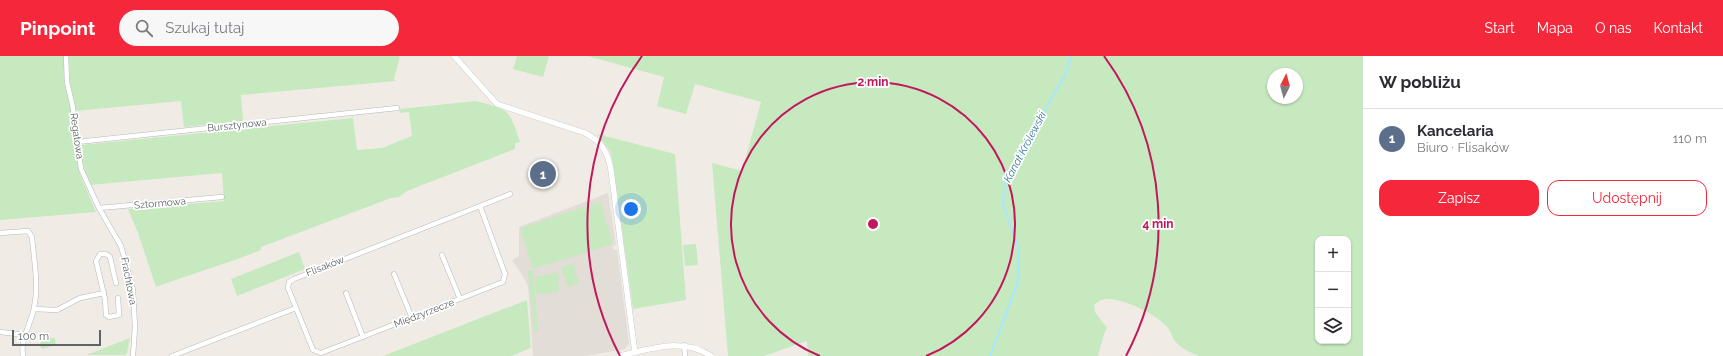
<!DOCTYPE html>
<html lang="pl">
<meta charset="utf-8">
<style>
:root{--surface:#fff;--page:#f7f7f7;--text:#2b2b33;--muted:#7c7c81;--line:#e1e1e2;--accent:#f4273b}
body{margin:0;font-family:Raleway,sans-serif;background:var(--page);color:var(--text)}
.controls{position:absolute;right:12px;bottom:12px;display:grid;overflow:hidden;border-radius:8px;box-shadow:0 1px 3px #0004}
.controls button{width:36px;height:36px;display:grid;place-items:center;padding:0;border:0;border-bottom:1px solid var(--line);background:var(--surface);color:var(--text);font:20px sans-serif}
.compass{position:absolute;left:1267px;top:12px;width:36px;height:36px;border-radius:50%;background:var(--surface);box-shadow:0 1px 3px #0004;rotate:6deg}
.scale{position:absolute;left:12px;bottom:10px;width:89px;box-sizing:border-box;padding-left:4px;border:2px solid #5d6366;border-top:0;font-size:11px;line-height:14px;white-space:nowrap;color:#5d6366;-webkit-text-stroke:3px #fff;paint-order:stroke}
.you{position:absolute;left:631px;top:153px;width:14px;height:14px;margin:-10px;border:3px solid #fff;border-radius:50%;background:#1a73e8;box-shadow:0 0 0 6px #1a73e833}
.badge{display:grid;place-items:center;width:26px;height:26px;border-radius:50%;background:var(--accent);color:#fff;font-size:13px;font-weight:700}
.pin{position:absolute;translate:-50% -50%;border:2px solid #fff;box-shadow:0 1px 4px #0006}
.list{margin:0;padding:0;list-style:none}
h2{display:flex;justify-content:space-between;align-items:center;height:52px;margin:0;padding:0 16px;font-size:17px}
h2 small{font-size:13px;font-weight:400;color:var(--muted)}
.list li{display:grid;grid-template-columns:26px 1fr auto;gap:12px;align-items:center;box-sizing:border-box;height:60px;padding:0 16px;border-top:1px solid var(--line)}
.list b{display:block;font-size:15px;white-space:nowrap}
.list p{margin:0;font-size:13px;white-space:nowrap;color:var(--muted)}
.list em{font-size:13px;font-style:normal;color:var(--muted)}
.actions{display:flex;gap:8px;padding:12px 16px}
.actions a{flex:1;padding:9px 0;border:1px solid var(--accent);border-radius:12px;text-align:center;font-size:14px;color:var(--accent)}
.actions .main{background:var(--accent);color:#fff}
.icon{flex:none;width:22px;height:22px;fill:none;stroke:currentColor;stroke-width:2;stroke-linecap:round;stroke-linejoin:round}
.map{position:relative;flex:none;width:1363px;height:300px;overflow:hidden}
header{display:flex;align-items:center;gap:24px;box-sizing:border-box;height:56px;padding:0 20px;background:var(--accent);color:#fff}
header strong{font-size:19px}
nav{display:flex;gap:22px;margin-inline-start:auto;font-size:14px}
.search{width:280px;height:36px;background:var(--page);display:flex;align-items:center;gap:10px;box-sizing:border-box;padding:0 14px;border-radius:22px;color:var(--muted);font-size:15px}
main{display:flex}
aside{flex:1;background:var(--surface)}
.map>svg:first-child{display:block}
.education{fill:#e2ddd6}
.green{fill:#c7e9c0;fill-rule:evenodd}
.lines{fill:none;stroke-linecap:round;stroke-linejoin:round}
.stream{stroke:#a6e8ff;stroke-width:2}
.minor-casing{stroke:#b5b9bc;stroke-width:5.5}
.tertiary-casing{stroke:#b5b9bc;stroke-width:6}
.minor{stroke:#fff;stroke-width:4.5}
.tertiary{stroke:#fff;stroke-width:5.5}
.ring{fill:none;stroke:#c2185b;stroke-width:2}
.labels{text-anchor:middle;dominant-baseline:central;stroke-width:3.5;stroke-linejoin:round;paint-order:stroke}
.street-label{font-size:10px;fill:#5d6366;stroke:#fff}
.water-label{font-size:11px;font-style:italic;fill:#34799c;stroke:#fff}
.centre{fill:#c2185b;stroke:#fff;stroke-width:2}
.ring-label{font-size:12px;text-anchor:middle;font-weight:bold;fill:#c2185b;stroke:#fff;stroke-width:3.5;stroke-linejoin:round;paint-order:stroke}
</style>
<header>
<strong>Pinpoint</strong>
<div class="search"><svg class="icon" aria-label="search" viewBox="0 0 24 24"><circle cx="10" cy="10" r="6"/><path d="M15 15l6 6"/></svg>Szukaj tutaj</div>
<nav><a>Start</a><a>Mapa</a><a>O nas</a><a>Kontakt</a></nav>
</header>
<main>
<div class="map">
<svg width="1363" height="300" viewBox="0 0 1363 300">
<rect width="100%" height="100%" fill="#f0ece5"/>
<!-- education -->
<path class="education" d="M608 137 616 189 613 190 614 194H617L629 287 625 293 586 300H533L528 230 523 220 512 204 519 200V171Z"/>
<!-- green -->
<g class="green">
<path d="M0 0H64L65 29 69 42 80 119 96 156 0 164Z"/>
<path d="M69 0H400L394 23 396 25 241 39 243 65 184 71 181 45 75 55 70 26Z"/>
<path d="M517 0H549L543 21 513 13Z"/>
<path d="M587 0H1363V300H1199C1193 297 1185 295 1180 290 1172 284 1173 279 1168 272 1160 260 1123 242 1108 243 1102 243 1098 245 1094 249L1095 256 1107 272 1104 278 1098 300H808L807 285 764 300H728L712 107 742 115 761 46 695 28 686 58 657 50 664 21ZM1273 18H1297V42H1273ZM1318 183H1348V285H1318Z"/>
<path d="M476 45C510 54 509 53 520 86L515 87V93L407 135 399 141 391 142 261 191V194C227 208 191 218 156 231L138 177 128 153 224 145 222 117 90 129 80 99 81 89 353 62 357 94 382 92 412 80 409 56 400 57 399 53Z"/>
<path d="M597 78 675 98 686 244 633 253 613 108 610 95Z"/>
<path d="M600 146 613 188 533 213 520 172Z"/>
<path d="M696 188 698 209 685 210 683 189Z"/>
<path d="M299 196 305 213 237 240 231 223Z"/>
<path d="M573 207 579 227 568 231 561 212Z"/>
<path d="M533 214 538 276H534L528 215Z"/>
<path d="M558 216 559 236 536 238 535 221Z"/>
<path d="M527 244 531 292 511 300H383Z"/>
<path d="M44 281 55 282 56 289 42 293 40 290 41 282Z"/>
<path d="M130 282 127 297 125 299H86Z"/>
</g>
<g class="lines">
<!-- stream -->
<path class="stream" d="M990 300 1019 223V192L1003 149 1005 125 1066 17 1071 0"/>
<!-- minor casing -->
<g class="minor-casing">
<g id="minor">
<path d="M66 0 67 26 73 52 81 113 99 152 121 190 133 234 135 271 133 300"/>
<path d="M77 86 397 52"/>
<path d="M480 150 505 218 503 226 321 297 313 294 288 232 289 226 294 223 480 150 510 138"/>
<path d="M99 152 222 141"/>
<path d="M0 177 28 175 32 181C34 205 39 229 34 252 31 268 20 283 23 300"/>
<path d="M442 199 460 243"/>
<path d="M394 218 412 262"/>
<path d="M116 227 110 201 106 198H100L96 205 105 243 106 259 109 261 119 259 118 242"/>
<path d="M346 237 363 281"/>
<path d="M34 253 57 254 80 242 104 237"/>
<path d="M0 276 25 279"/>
<path d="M684 289 685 300"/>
<path d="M172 300 296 252"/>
</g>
</g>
<!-- tertiary casing -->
<g class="tertiary-casing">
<g id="tertiary">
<path d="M454 0 497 48 585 77C601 85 608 96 611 114L635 297"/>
<path d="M619 300C651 293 682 281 711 300"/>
</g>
</g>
<!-- minor -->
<use href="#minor" class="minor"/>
<!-- tertiary -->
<use href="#tertiary" class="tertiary"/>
</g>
<!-- distance rings -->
<g class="ring">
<path d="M820 300A142 142 0 1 1 926 300"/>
<path d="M620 300A285 285 0 0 1 642 0M1104 0A285 285 0 0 1 1126 300"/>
</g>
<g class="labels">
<!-- street labels -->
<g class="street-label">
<text transform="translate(237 69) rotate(-6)">Bursztynowa</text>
<text transform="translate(77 80) rotate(82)">Regatowa</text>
<text transform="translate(160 147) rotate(-5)">Sztormowa</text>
<text transform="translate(325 210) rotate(-21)">Flisaków</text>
<text transform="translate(129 225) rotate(79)">Frachtowa</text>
<text transform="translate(424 257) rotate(-21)">Międzyrzecze</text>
</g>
<!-- water labels -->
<g class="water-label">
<text transform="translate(1025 91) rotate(-62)">Kanał Królewski</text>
</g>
</g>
<circle cx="873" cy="168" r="6" class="centre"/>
<g class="ring-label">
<text x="873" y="30">2 min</text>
<text x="1158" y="172">4 min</text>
</g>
</svg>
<div class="controls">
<button>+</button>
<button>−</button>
<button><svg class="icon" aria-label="layers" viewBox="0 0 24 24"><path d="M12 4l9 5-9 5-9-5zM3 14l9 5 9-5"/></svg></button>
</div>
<svg class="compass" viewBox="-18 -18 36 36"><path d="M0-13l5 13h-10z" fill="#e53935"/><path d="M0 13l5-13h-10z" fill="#7c7c81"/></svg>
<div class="scale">100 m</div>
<div class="you"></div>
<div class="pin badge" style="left:543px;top:118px;background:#5c6f8a">1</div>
</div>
<aside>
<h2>W pobliżu<small></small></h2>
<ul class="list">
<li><span class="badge" style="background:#5c6f8a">1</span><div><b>Kancelaria</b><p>Biuro · Flisaków</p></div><em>110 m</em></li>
</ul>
<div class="actions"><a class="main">Zapisz</a><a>Udostępnij</a></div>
</aside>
</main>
